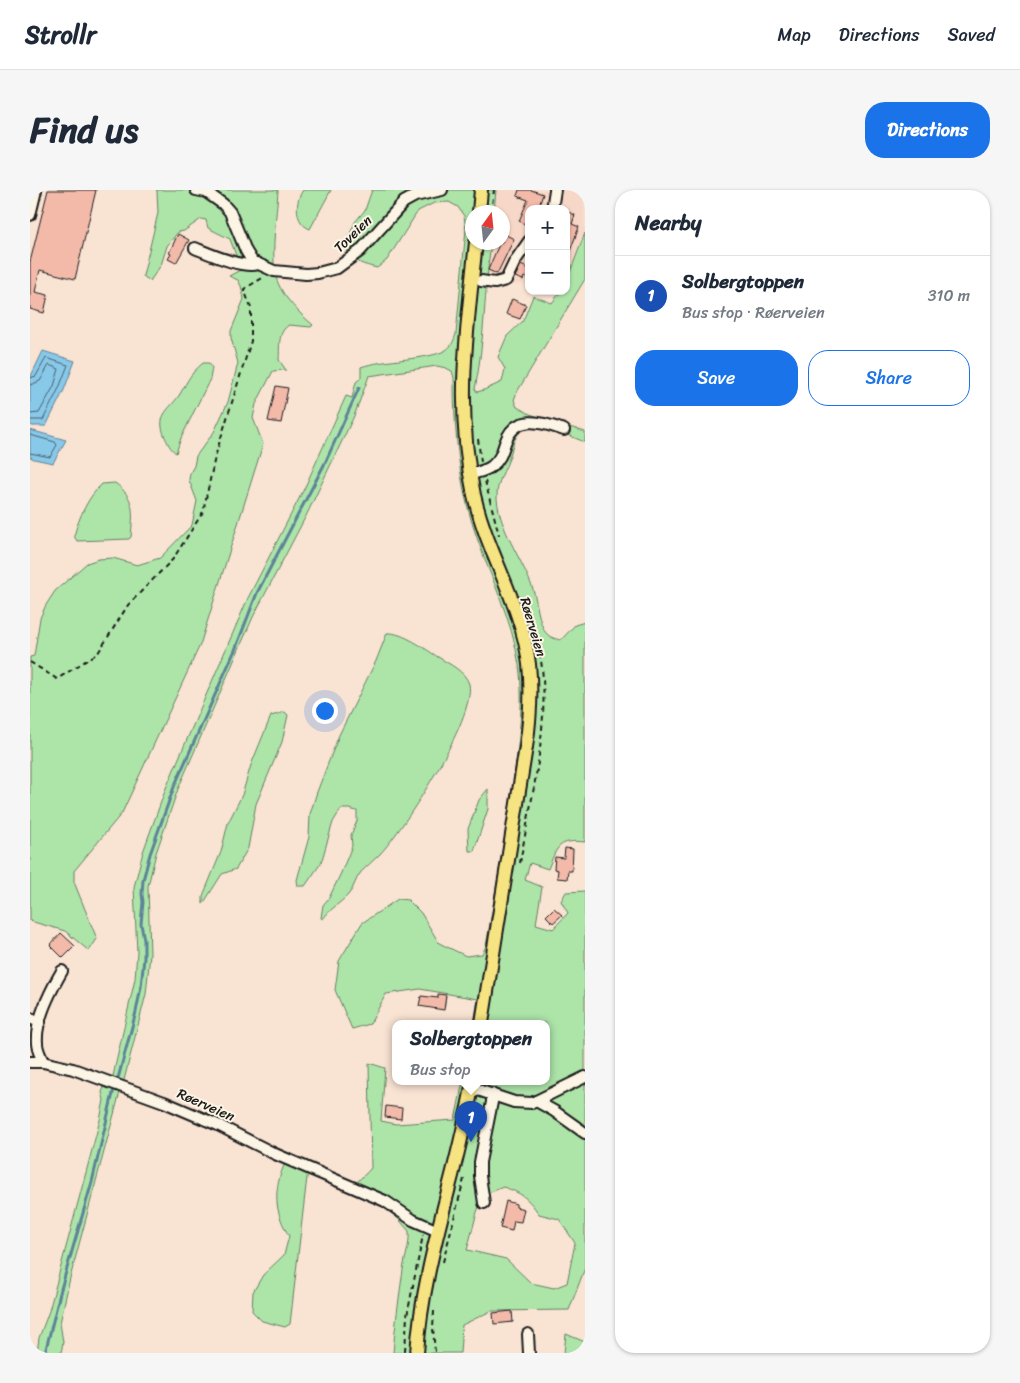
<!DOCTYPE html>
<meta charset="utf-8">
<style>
:root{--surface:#fff;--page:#f6f6f7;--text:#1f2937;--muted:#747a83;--line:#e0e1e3;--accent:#1a73e8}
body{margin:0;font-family:Sriracha,sans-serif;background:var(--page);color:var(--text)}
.controls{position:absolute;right:15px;top:15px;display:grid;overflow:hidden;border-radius:10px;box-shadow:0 1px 4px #0004}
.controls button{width:45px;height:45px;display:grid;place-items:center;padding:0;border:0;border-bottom:1px solid var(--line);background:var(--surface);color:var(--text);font:25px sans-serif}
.compass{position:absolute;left:435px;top:15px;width:45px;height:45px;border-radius:50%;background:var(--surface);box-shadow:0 1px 4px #0004;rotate:15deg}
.you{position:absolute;left:294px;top:520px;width:18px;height:18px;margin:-12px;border:4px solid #fff;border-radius:50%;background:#1a73e8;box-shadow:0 0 0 8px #1a73e833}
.badge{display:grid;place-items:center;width:32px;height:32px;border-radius:50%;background:var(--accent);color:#fff;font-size:16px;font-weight:700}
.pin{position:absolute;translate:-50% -41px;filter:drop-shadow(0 1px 2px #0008)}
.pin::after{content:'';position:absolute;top:26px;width:18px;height:15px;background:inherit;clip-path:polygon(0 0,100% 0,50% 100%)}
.popup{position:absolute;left:362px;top:830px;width:158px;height:65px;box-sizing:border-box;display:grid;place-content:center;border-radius:10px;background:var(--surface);filter:drop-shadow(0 1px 4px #0005);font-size:16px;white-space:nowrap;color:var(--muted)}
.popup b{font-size:19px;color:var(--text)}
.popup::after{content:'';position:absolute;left:50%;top:100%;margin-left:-10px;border:10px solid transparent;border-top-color:var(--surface)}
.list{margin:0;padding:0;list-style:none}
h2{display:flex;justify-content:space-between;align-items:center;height:65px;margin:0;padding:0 20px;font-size:21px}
h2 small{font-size:16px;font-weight:400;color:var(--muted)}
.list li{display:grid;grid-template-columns:32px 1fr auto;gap:15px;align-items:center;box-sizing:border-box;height:80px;padding:0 20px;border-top:1px solid var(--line)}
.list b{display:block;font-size:19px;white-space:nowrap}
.list p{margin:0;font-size:16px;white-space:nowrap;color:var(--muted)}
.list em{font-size:16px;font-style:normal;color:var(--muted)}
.actions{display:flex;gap:10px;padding:15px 20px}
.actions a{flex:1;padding:11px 0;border:1px solid var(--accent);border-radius:20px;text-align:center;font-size:18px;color:var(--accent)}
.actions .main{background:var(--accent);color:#fff}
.map{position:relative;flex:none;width:555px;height:1163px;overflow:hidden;border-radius:20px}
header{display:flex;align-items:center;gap:30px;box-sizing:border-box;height:70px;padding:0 25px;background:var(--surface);border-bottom:1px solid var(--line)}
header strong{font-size:24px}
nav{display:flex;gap:28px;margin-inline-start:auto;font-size:18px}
.intro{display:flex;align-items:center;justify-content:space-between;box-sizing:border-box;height:120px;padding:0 30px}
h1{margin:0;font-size:35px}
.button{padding:12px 22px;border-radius:20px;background:var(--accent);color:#fff;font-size:18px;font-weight:700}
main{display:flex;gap:30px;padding:0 30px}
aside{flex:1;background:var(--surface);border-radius:20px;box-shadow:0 1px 4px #0004}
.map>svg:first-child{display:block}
.built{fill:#f7d7c7}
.green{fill:#ade5a9;stroke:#648062;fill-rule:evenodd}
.water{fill:#88c8e9;stroke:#5d8397}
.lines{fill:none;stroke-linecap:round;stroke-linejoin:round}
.shore{stroke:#47616e;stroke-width:1}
.stream{stroke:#5d8397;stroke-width:3}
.building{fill:#f3baaa;stroke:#1c1c1c}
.minor-casing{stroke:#1c1c1c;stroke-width:14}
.major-casing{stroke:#1c1c1c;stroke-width:16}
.path{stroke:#1c1c1c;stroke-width:2;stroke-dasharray:5 4;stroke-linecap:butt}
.minor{stroke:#fcf5e5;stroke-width:10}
.major{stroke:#f6e381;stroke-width:12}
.labels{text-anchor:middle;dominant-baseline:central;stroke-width:4;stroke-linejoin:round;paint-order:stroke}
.street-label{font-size:14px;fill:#1c1c1c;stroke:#fcf5e5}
</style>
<header>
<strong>Strollr</strong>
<nav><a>Map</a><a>Directions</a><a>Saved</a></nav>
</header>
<div class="intro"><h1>Find us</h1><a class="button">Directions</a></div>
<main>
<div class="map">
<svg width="555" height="1163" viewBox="0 0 555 1163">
<rect width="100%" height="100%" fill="#f9e3d3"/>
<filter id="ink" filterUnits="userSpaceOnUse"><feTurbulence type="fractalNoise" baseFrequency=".02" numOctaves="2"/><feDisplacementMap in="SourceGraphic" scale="10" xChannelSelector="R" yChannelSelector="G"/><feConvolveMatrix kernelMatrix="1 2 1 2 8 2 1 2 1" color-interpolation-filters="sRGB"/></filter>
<g filter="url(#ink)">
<!-- built -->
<path class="built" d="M466 0H554L555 43 536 93V19H499V94L456 95 461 53 472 52V22H464Z"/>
<!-- green -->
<g class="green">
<path d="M126 0H248C247 23 239 74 248 93 254 108 270 124 283 135L281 137 259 135C247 142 250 158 249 170L256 180 243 181 226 214 223 228 233 254 170 455 92 623 44 681V692L67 749 59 761 35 741 0 731V467L4 466 10 428 16 415 25 401 57 373 69 369 83 368 107 375 130 368 162 335 167 311 159 290 160 283 164 276 166 266 184 242 198 212 208 173 201 148V141L214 109 211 96 208 90 199 86 214 78 207 68 200 49 178 38 176 30 171 29 154 41 148 42 137 56 131 75 120 91 113 86 128 23 127 1Z"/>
<path d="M273 0H301L280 39C264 33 265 11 273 0Z"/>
<path d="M342 0H466L464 22H442V52L461 53C454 101 455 150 445 199L447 202 454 200 472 192 475 179 468 167 477 146 493 131 503 106 522 113 531 101H536V93L555 43V89L487 202 484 210 487 217 500 224 555 242V252C541 247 511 232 497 237 485 242 483 255 480 266 475 281 466 292 467 309 470 340 490 366 501 394 507 408 507 424 513 438 516 446 524 449 531 450L545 435 555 432V652C528 649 527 657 518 679L500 673 495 690 512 697 506 734 523 739 538 723 531 711 536 702 555 701V1078L539 1120 461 1121 432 1135 430 1163H363C365 1135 369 1108 373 1080 375 1066 380 1056 379 1041 375 1037 371 1031 366 1027 343 1007 307 994 279 984L277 987 260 1134 255 1137 232 1131 222 1121 223 1102 233 1085 254 1065 259 1046C244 1021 243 1000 255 973L160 928 90 902 40 1088 30 1133 33 1152 31 1163H7L9 1148 19 1121 70 930 74 910 72 902 78 889 83 886 105 789 107 762 104 697 113 662 136 598 218 408 275 297 316 206 322 208 326 192 331 188V177C353 169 400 170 416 160 422 156 424 150 426 144L436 39 434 26 428 17 419 12 404 13 388 21 357 70 347 78C332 74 328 74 317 62L319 46 325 32 335 20ZM407 176 416 178 422 181 424 188C424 241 429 296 446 345 461 389 482 429 489 475 495 519 487 563 481 607 473 657 465 706 456 756L452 764 436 766 409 753 391 723 378 710 368 709 332 733 309 771 305 800 322 839 340 834 356 804 390 799 448 809 444 833H516V891H433L425 930 366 934 351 931 355 878 339 873 341 978C336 985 330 987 326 994L206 939 93 894 116 804 120 764 118 696 126 663 148 599 223 427 277 324 324 226 339 186ZM473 997C492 1003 498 1008 509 1024L529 1029 545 1053 537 1093 524 1098 501 1093 476 1069 437 1060 447 1022 454 1005Z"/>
<path d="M173 173H179L182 178 180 189 151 248 146 263C140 259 138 253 135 247 125 224 140 220 150 204 159 189 159 185 173 173Z"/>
<path d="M85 293C106 308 103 323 101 347L99 349 47 351 44 346C49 327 58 307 72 294Z"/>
<path d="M357 443C373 442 395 459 408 467 419 474 435 481 439 494 446 528 374 638 350 664 344 670 337 676 331 682 325 689 324 699 318 705 309 714 300 719 293 729L291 728 293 715 299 708 311 683 322 656 321 645 327 631V621L319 619H311L303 632 291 673 275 696H268L267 690 279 647 280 624 287 602 309 545 346 471Z"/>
<path d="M255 522 258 525 252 552 226 614 218 658 206 679 192 684 173 714V706L191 662 198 633 212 605 221 575 241 526Z"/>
<path d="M458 599V619L444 661H439L438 639 449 610Z"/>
<path d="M536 1144 555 1152V1163H534Z"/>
</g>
<!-- water -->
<g class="water">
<path d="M13 161 45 171 34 200 16 236H2L0 233V188Z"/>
<path d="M0 240 36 250 23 273 4 269 0 267Z"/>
</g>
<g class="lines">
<!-- shore -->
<g class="shore">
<path d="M0 188 6 186 16 168 38 175 29 198 13 230H0"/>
<path d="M0 195 10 191 19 175 29 179 24 196 9 223 0 224"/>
<path d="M0 245 25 252 27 255 20 267 0 263"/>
</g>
<!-- stream -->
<g class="stream">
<path d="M87 892 106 822 111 797 114 768V750L111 734 113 712 112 704 113 690 120 664 144 597 205 460 227 403 295 273 329 198"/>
<path d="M15 1163 31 1099 62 992 84 899"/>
</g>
</g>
<!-- building -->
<g class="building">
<path d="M18 0H66L45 89 10 80 5 102 18 105 14 123 0 119V72Z"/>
<path d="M489 0H501L513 4 508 19H499V36L489 31 498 10 487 6Z"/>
<path d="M536 21 545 25 542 34 549 37 537 69Z"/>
<path d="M148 44 159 50 146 73 138 69 141 64 139 63Z"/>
<path d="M474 44 484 49 467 84 458 80 470 52H472Z"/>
<path d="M491 75 499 79V89L494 87 493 90 485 87Z"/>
<path d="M482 109 496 115 490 129 476 124Z"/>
<path d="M246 196 258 198 251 233 238 231Z"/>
<path d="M535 658 543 659 542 681H538L537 689 527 688 528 680 524 679 525 667 534 668Z"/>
<path d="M524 718 532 725 523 733 516 726Z"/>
<path d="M31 743 45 756 33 768 20 755Z"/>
<path d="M408 804 416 805 414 820 389 816 391 806 408 808Z"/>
<path d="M356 916 372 918 371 929 355 927Z"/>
<path d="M476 1011 486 1014V1017L494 1019 491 1032 484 1031 482 1041 470 1038Z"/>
<path d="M482 1121 483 1132 464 1134 463 1123Z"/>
</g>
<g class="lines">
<!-- minor casing -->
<g class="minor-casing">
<g id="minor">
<path d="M166 0 176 2 193 14 200 22 216 61 222 71 244 81 276 84 288 83 307 78 330 61 374 12 385 6 412 0"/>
<path d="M522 19 525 0"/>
<path d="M0 25 6 0"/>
<path d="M165 58C180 64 213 79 228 74"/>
<path d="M451 91 465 93 476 90 485 71 499 51"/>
<path d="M441 284C448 282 456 281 462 276 470 270 472 262 475 253 485 223 512 232 534 240"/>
<path d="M0 828 10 832"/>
<path d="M0 872H13L43 879 134 912 188 935 245 964 355 1011 383 1030 408 1041"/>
<path d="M13 872C11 866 7 860 7 853 5 831 21 800 32 781"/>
<path d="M442 898 484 912 502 913 555 887"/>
<path d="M506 911 524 921 555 943"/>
<path d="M454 1013 450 986V972L462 912V904"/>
<path d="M498 1144 499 1163"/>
</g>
</g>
<!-- major casing -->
<g class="major-casing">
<g id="major">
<path d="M449 22 451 0"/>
<path d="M446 52C437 139 425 218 444 305 457 363 492 415 499 474 502 502 500 530 496 557L452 833"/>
<path d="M387 1163C393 1070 428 982 443 891"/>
</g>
</g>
<!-- path -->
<g class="path">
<path d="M461 22 464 0"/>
<path d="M448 249 451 272"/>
<path d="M455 291 469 345"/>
<path d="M0 472 27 489 68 463 98 415 143 369 173 322 185 267 221 151V118L214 99 234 87"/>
<path d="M490 673C501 608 523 524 509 460"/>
<path d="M413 1072 434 989"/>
<path d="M404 1121 403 1138 405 1163"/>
<path d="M375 1161 377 1126 393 1045"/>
</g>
<!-- minor -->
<use href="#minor" class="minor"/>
<!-- major -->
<use href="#major" class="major"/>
</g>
</g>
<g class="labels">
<!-- street labels -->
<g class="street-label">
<text transform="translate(323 44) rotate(-44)">Toveien</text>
<text transform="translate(503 437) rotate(74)">Røerveien</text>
<text transform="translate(176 915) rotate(24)">Røerveien</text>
</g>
</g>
</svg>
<div class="controls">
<button>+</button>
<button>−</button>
</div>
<svg class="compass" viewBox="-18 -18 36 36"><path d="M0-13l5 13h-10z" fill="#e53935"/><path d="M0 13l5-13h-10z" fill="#747a83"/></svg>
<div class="you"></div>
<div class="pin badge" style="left:441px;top:952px;background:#1a4fb4">1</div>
<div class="popup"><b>Solbergtoppen</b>Bus stop</div>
</div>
<aside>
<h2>Nearby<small></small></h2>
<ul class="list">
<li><span class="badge" style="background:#1a4fb4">1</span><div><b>Solbergtoppen</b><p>Bus stop · Røerveien</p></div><em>310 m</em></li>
</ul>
<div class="actions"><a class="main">Save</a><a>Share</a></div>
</aside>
</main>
